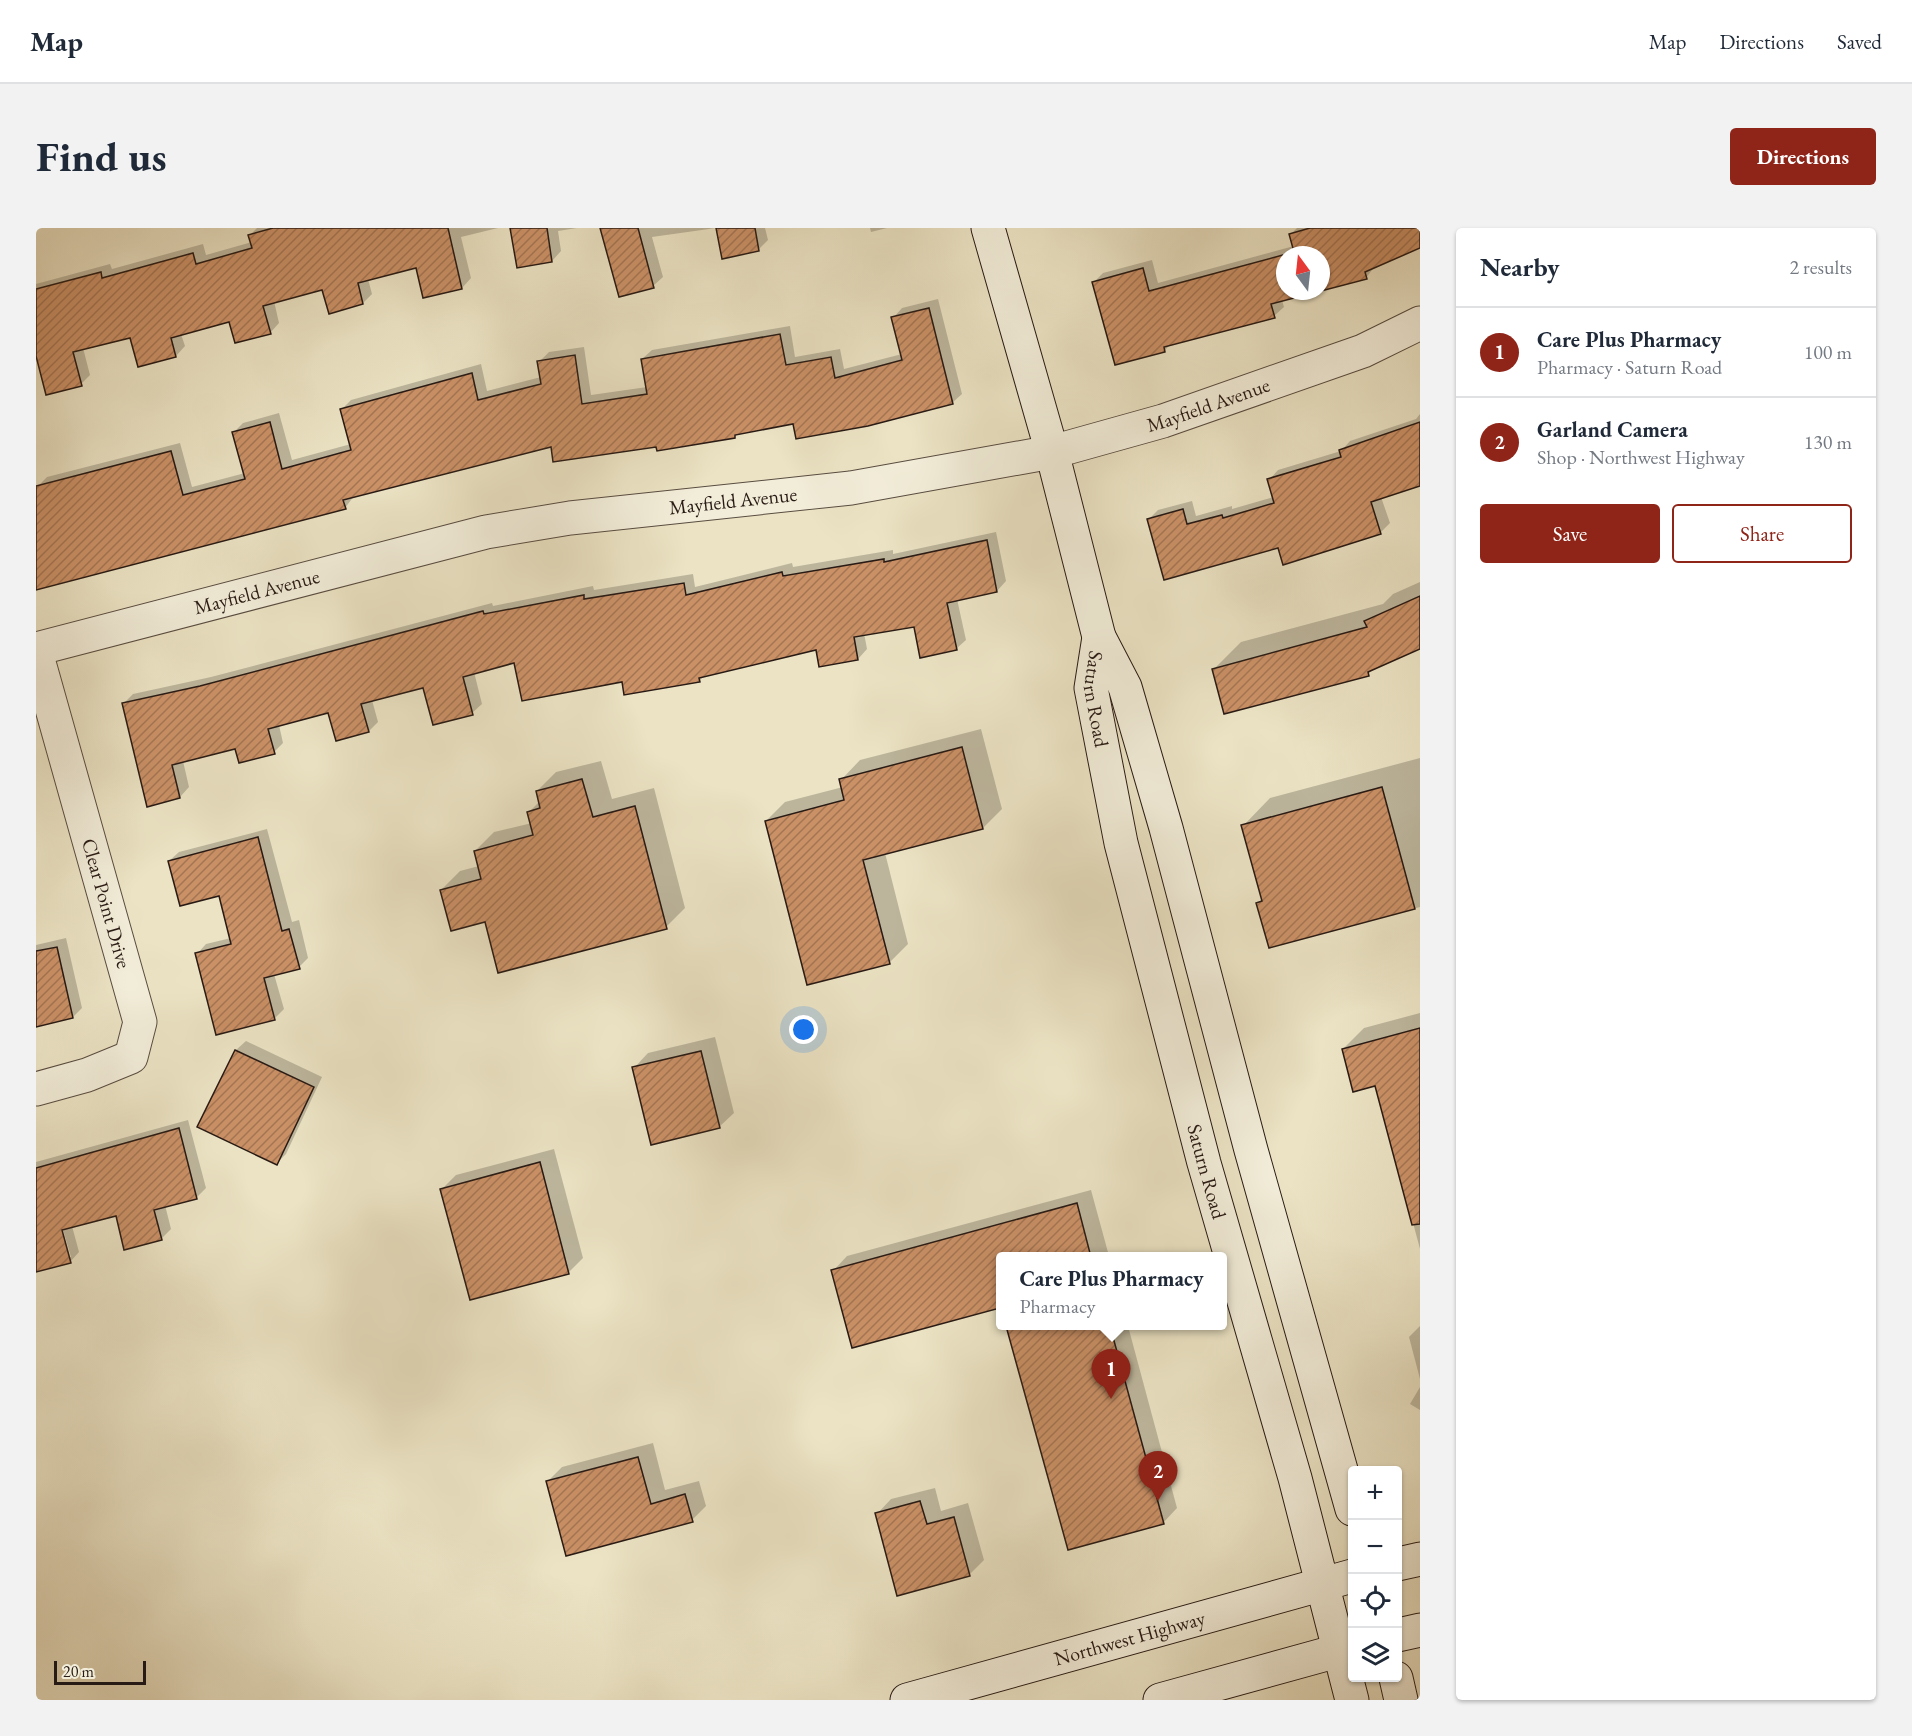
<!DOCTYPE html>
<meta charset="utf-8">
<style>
:root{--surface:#fff;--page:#f2f2f3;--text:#1f2937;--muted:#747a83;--line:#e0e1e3;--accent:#8f2418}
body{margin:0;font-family:"EB Garamond",serif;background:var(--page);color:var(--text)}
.controls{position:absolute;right:18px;bottom:18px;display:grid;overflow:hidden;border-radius:6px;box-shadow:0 2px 4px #0004}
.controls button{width:54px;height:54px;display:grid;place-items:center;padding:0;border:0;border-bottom:2px solid var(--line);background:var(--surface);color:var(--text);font:30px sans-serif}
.compass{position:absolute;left:1240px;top:18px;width:54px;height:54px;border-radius:50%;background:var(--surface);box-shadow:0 2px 4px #0004;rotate:345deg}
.scale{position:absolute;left:18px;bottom:15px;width:92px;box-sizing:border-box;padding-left:6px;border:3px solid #281a14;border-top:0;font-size:16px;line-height:21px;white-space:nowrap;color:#281a14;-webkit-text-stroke:4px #f2edd9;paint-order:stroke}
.you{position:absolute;left:768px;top:802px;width:21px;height:21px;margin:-15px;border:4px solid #fff;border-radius:50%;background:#1a73e8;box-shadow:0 0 0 9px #1a73e833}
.badge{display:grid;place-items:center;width:39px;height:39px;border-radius:50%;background:var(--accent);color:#fff;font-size:20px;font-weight:700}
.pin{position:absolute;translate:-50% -50px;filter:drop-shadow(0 2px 3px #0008)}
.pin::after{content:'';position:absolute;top:32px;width:21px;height:18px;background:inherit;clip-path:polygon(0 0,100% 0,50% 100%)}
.popup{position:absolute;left:960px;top:1024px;width:231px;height:78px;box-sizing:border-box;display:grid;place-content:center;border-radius:6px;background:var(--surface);filter:drop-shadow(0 2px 4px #0005);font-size:20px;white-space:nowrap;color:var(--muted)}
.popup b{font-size:22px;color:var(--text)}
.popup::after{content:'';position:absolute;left:50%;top:100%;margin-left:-12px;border:12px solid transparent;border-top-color:var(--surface)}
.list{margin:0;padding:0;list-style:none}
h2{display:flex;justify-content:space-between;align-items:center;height:78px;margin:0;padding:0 24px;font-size:26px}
h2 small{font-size:20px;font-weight:400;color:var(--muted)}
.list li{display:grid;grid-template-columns:39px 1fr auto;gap:18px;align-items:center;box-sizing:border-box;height:90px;padding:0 24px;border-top:2px solid var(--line)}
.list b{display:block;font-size:22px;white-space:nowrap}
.list p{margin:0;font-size:20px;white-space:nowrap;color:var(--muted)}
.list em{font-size:20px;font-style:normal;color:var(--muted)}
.actions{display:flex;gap:12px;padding:18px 24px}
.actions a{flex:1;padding:14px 0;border:2px solid var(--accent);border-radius:6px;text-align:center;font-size:21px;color:var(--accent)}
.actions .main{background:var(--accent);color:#fff}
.icon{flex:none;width:33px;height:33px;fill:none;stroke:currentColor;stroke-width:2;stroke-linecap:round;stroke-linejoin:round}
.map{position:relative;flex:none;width:1384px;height:1472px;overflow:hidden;border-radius:6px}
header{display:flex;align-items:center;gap:36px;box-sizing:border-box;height:84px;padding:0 30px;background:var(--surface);border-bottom:2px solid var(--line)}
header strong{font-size:28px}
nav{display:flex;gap:33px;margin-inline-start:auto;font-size:21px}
.intro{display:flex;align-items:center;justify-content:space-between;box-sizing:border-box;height:144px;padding:0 36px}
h1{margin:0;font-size:42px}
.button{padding:15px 27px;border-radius:6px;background:var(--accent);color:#fff;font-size:21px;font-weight:700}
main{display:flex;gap:36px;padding:0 36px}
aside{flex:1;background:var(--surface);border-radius:6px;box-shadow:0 2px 4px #0004}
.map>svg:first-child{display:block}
.shadow{fill:#0003;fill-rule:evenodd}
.building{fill:url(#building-hatch);stroke:#281a14;stroke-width:1.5;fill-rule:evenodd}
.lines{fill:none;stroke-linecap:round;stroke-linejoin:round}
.street-casing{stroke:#594c40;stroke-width:35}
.secondary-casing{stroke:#281a14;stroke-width:35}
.street{stroke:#f2edd9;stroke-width:33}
.secondary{stroke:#f2edd9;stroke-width:33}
.labels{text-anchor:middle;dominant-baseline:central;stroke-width:4.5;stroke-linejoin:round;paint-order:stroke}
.street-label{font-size:20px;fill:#281a14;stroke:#f2edd9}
</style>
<header>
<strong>Map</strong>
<nav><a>Map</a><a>Directions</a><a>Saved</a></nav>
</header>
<div class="intro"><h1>Find us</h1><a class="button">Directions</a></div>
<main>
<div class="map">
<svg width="1384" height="1472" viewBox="0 0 1384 1472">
<defs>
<pattern id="building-hatch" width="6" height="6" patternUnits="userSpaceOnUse" patternTransform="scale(1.5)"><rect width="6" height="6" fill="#ca9066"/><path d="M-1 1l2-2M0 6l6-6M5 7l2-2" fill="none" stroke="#a47553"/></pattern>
</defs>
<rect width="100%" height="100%" fill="#ebe3c4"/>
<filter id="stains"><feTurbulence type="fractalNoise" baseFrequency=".00333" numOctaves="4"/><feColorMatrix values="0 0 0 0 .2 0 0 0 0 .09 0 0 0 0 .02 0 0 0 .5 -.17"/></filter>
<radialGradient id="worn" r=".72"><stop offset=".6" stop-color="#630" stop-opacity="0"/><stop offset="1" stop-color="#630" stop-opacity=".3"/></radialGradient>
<!-- shadow -->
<g class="shadow">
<path d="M221 0H462L425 9 435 50 426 60 381 38 332 51 336 66 327 75 287 60 238 73 243 95 234 105 194 93 145 106 149 118 140 128 95 108 47 120 54 147 45 156 0 122V56L74 36 76 41 167 16 170 27 216 14 214 7Z"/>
<path d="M476 0H541L522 3 525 23 516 33Z"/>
<path d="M566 0H680L616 9 627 49 617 58Z"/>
<path d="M682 0H729L732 12 722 22Z"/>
<path d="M834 0H851L835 4Z"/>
<path d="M1261 0H1384V19L1339 38 1330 50 1285 27H1249V63H1280L1246 72 1248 79 1238 88 1135 116 1129 122 1058 54 1067 45 1116 32 1122 55 1258 18 1255 6Z"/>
<path d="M902 71 926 166 916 175 758 195 703 205 698 209 516 217 318 268 309 280 0 359 1 259 11 249 144 215 156 259 209 245 198 204 207 195 243 185 256 232 315 216 306 181 315 172 445 136 451 163 505 149 503 134 513 124 548 119 555 167 611 159 606 131 616 122 754 98 759 129 804 121 808 141 866 126 857 90 866 80Z"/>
<path d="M1384 186V256L1345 269 1354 295 1345 304 1248 335 1243 318 1113 291 1122 282 1156 273 1160 288 1196 278V281L1238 269 1233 252 1242 242 1305 223 1314 213 1380 191Z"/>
<path d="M960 304 970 353 961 363 921 371 930 412 920 421 879 397 828 405 831 421 822 431 781 420 669 447 663 453 587 452 480 433 438 444 446 476 436 485 388 458 336 472 342 494 333 503 293 483 243 497 247 515 238 524 200 519 147 533 153 559 144 569 87 476 97 466 175 449 456 375 457 378 557 358 558 362 657 346 659 359 756 335 757 339 857 322V326Z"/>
<path d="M1384 354V420L1338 440 1332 446 1178 441 1205 414 1347 376 1357 366Z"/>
<path d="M945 501 966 581 947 600 849 625 872 716 853 735 730 593 749 574 807 559 805 552 824 532Z"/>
<path d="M1384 530V679L1234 719 1222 675 1227 671 1207 598 1234 570Z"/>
<path d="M565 533 576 571 618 560 649 680 630 699 450 693 405 662 424 643 443 638 439 623 458 604 496 595 493 584 504 573 501 563 520 544Z"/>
<path d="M231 601 256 694 263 692 272 730 263 739 238 746 248 781 238 791 161 726 170 716 195 710 184 666 133 633 143 624Z"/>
<path d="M30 710 46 780 37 789 0 797V717Z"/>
<path d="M1384 785V1021L1340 856 1307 821 1328 800Z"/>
<path d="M679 809 698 885 683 899 598 840 612 825Z"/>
<path d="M210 813 286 849 250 926 240 936 163 899 200 822Z"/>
<path d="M152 892 170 960 161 969 129 977 135 1001 125 1011 81 986 36 998 43 1024 34 1034 0 1043V934ZM23 995H25L35 1029H32Z"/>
<path d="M518 921 547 1030 533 1044 435 1071 406 961 420 947Z"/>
<path d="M1055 962 1073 1028H964V1079L797 1043 811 1028Z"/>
<path d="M972 1098H1092L1141 1280 1127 1295 1033 1321Z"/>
<path d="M1384 1098V1151L1373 1109Z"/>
<path d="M1384 1159V1182L1374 1176Z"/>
<path d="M617 1215 629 1262 663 1253 670 1278 656 1292 512 1253 526 1239Z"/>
<path d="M899 1260 905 1283 932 1275 948 1332 933 1347 841 1286 855 1271Z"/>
</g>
<!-- building -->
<g class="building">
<path d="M237 0H412L426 61 387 70 380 40 322 55 327 76 293 86 286 62 227 78 235 106 199 115 193 94 135 110 140 129 102 139 94 110 37 124 46 158 10 167 0 128V61L65 44 66 50 157 25 160 36 216 20 212 7Z"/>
<path d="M474 0H511L516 34 481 40Z"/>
<path d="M564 0H602L618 60 583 69Z"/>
<path d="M680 0H719L723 23 686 31Z"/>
<path d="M1274 0H1384V20L1329 44 1331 51 1235 76 1239 90 1128 119 1129 124 1079 137 1056 54 1107 40 1113 63 1258 24 1253 6ZM1249 27H1285V63H1249Z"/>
<path d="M893 80 917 176 832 198 760 211 757 196 699 207V210L621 223 620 219 517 234 515 219 307 272 310 281 0 362V258L135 223 147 267 209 251 196 204 234 194 246 241 315 222 304 181 436 145 442 172 505 156 501 133 539 127 546 176 611 166 605 131 744 106 750 137 795 129 799 150 866 132 855 89Z"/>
<path d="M1384 194V258L1335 274 1345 306 1247 337 1242 320 1128 352 1111 291 1147 281 1151 296 1186 287 1187 290 1238 275 1231 251 1305 229 1303 222Z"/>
<path d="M951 312 961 364 911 375 921 422 884 430 878 399 818 409 822 432 783 439 780 422 663 450 664 454 588 467 586 454 486 473 478 435 427 449 437 487 397 497 387 460 325 476 333 504 300 513 292 485 232 501 239 526 203 535 199 521 136 537 144 570 111 579 86 475 164 458 447 383 448 386 548 367V371L648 355 650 367 746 344 747 348 848 331V334Z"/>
<path d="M1384 368V421L1332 444 1333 448 1188 486 1176 441 1331 399 1328 393Z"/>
<path d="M926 519 947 601 827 632 854 736 771 757 729 593 808 572 803 551Z"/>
<path d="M546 551 557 589 599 578 631 701 462 745 449 694 415 703 404 662 445 651 438 623 497 607 491 584 504 580 500 563Z"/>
<path d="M1346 559 1379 681 1233 720 1220 675 1226 673 1205 597Z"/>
<path d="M222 609 246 703 253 701 264 741 228 750 239 792 180 807 159 725 195 716 183 668 144 678 132 633Z"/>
<path d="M21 719 37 790 0 799V723Z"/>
<path d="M1384 800V996L1376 997 1339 858 1317 864 1306 821Z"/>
<path d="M199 822 278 859 241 937 161 899Z"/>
<path d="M665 823 684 900 615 917 596 839Z"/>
<path d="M143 900 161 971 118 982 126 1012 88 1022 80 988 26 1002 35 1035 0 1044V940Z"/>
<path d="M504 934 533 1046 434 1072 404 961Z"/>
<path d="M1041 975 1055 1029H964V1080L816 1120 795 1042Z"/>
<path d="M970 1098H1074L1128 1296 1032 1322Z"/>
<path d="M602 1229 615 1276 649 1266 657 1294 530 1328 510 1253Z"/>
<path d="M884 1273 891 1296 918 1289 934 1348 861 1368 839 1285Z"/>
</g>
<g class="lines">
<!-- street casing -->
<g class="street-casing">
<g id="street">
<path id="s1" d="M0 421 450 304 534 290 815 260 1016 224 1127 193 1327 123 1384 95"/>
<path id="s2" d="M0 424 104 794 95 829 51 847 0 861"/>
</g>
</g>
<!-- secondary casing -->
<g class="secondary-casing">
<g id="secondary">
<path d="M952 0 1016 224 1063 409 1089 459 1130 600 1215 922 1316 1281"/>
<path id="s3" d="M1063 409 1055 460 1085 615 1168 935 1259 1250 1316 1472"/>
<path d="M1362 1336 1384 1331"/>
<path d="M1362 1407 1384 1402"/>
<path d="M1360 1450 1365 1472"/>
<path id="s4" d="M871 1472 1316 1348"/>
<path d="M1124 1472 1316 1419"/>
</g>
</g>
<!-- street -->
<use href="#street" class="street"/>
<!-- secondary -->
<use href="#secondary" class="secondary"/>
</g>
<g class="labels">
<!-- street labels -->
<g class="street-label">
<text stroke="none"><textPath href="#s1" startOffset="1200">Mayfield Avenue</textPath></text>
<text stroke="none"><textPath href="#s1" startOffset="714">Mayfield Avenue</textPath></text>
<text stroke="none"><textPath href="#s1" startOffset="228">Mayfield Avenue</textPath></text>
<text stroke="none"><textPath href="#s3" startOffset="63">Saturn Road</textPath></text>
<text stroke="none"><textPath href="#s2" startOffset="261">Clear Point Drive</textPath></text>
<text stroke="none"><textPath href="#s3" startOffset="549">Saturn Road</textPath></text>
<text stroke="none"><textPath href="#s4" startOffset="231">Northwest Highway</textPath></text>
</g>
</g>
<rect width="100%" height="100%" filter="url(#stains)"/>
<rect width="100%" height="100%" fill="url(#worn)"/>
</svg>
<div class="controls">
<button>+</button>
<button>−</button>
<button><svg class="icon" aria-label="locate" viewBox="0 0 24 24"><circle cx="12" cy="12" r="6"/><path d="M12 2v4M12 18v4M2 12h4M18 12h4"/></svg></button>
<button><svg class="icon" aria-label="layers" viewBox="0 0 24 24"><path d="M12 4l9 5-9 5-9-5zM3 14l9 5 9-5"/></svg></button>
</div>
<svg class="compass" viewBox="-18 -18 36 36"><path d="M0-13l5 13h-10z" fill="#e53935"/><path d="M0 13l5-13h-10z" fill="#747a83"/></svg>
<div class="scale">20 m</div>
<div class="you"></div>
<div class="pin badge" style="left:1075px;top:1171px">1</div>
<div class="popup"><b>Care Plus Pharmacy</b>Pharmacy</div>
<div class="pin badge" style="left:1122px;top:1273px">2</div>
</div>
<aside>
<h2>Nearby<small>2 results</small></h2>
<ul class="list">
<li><span class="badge">1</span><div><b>Care Plus Pharmacy</b><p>Pharmacy · Saturn Road</p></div><em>100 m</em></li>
<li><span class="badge">2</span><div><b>Garland Camera</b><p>Shop · Northwest Highway</p></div><em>130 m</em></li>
</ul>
<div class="actions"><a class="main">Save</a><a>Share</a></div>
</aside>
</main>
